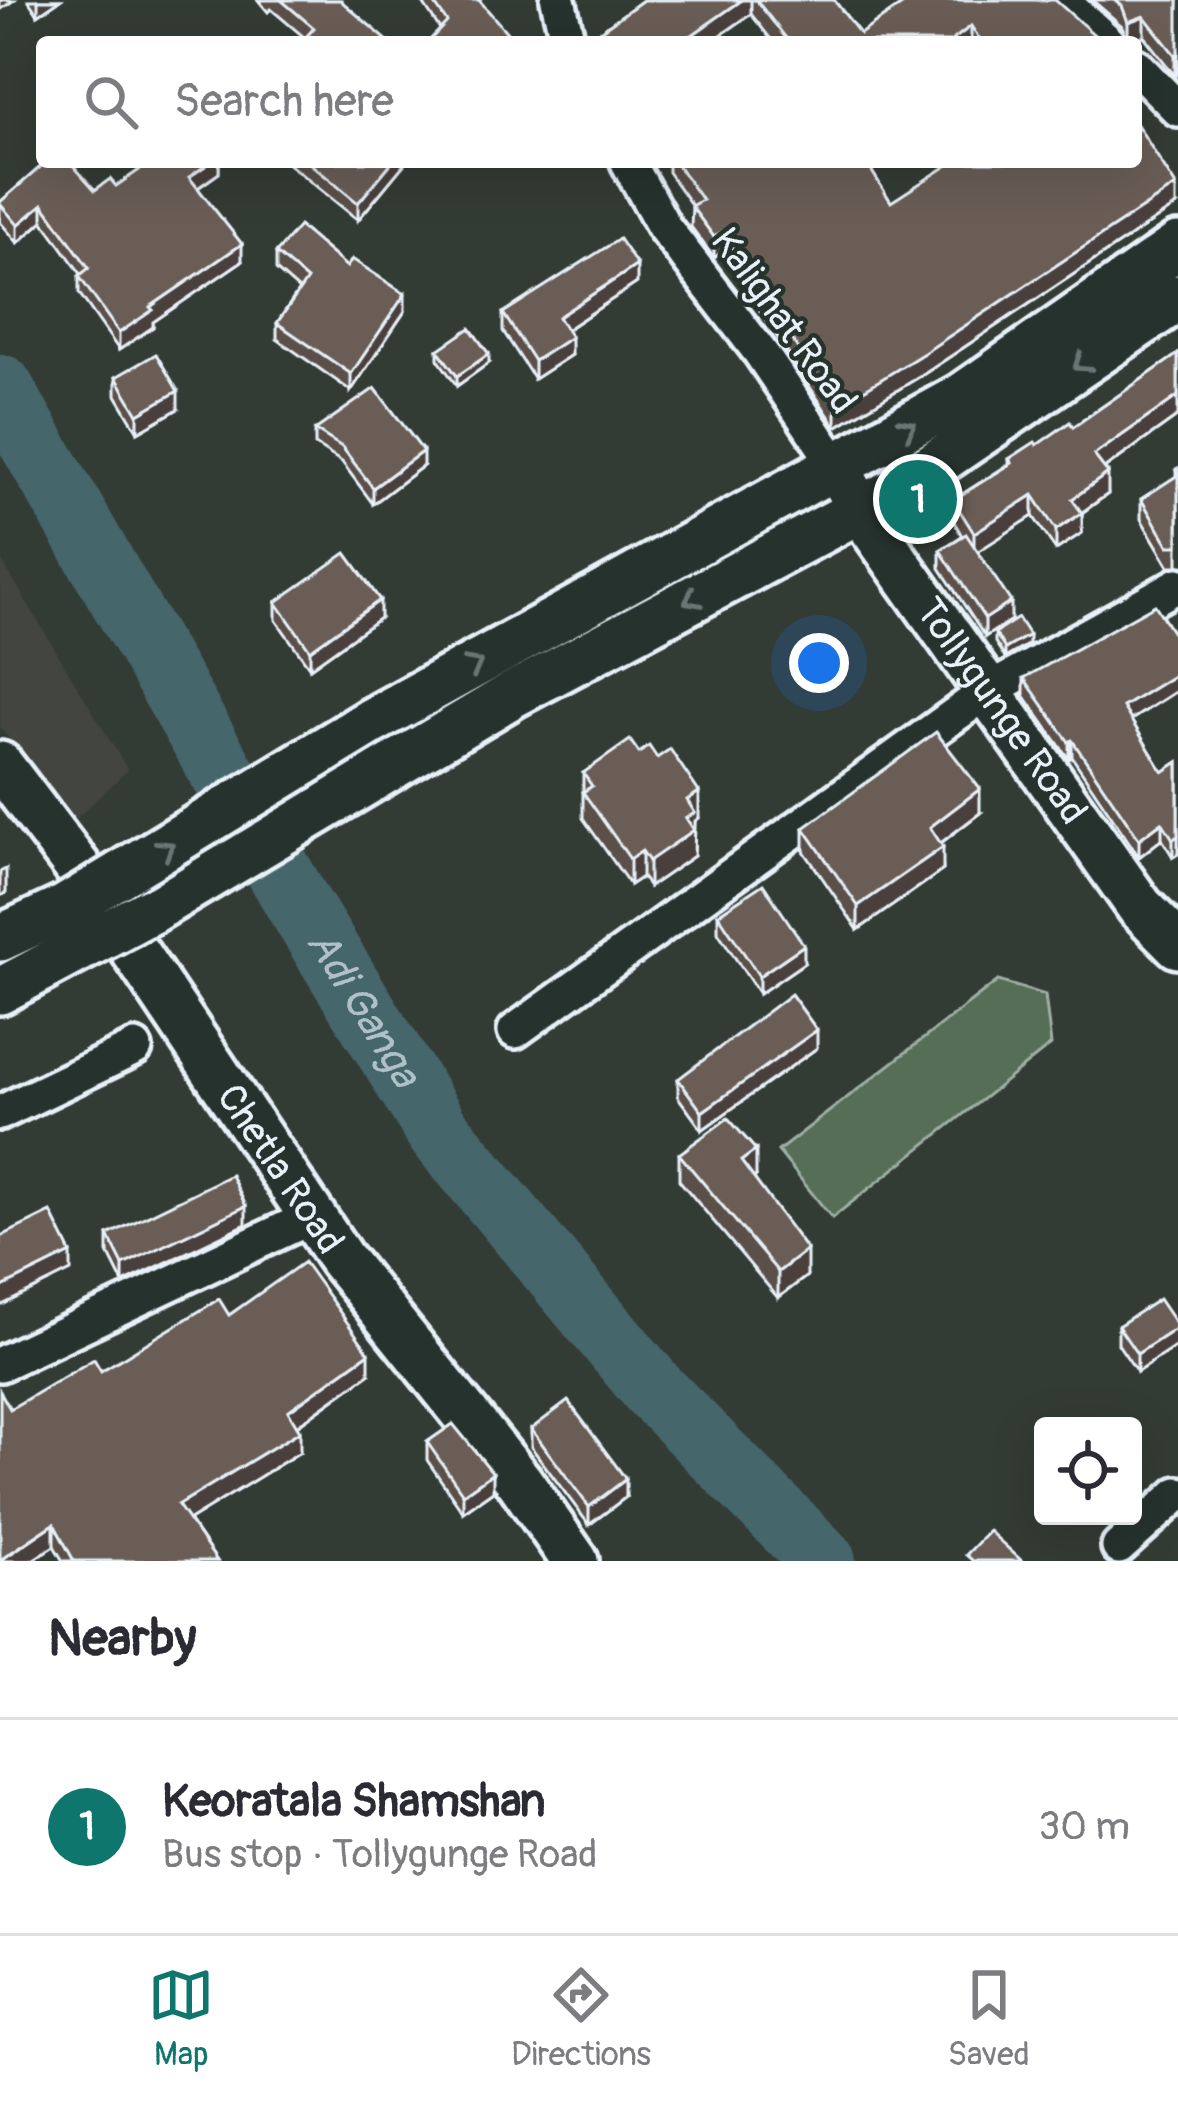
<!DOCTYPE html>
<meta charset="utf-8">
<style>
:root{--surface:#fff;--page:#f2f2f3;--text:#2b2b33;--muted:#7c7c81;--line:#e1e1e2;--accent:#0f766e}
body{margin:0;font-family:Pangolin,sans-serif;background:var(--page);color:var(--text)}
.controls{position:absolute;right:36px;bottom:36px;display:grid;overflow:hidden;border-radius:12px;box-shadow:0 12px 48px #0002}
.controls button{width:108px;height:108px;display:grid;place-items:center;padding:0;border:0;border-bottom:3px solid var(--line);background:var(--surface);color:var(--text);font:60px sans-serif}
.you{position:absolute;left:819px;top:663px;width:42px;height:42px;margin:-30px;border:9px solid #fff;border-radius:50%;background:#1a73e8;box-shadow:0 0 0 18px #1a73e833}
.badge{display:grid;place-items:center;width:78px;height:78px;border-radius:50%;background:var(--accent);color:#fff;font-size:39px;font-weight:700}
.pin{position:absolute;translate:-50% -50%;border:6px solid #fff;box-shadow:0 3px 12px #0006}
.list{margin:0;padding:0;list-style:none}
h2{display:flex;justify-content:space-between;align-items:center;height:156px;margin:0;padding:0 48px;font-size:51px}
h2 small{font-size:39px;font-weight:400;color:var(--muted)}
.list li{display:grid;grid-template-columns:78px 1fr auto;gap:36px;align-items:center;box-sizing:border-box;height:216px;padding:0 48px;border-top:3px solid var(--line)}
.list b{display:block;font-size:45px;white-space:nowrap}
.list p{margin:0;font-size:39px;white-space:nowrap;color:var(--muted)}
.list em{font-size:39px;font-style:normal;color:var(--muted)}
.icon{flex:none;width:66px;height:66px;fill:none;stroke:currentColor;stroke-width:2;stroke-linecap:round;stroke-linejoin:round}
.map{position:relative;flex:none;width:1178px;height:1561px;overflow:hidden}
.search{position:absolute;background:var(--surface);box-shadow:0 12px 48px #0002;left:36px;right:36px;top:36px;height:132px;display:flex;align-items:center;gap:30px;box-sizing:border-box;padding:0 42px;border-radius:12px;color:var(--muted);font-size:45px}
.sheet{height:372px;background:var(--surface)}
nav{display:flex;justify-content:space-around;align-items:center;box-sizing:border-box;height:168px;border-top:3px solid var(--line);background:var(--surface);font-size:33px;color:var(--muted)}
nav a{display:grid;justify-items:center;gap:6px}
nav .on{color:var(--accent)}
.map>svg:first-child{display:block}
.built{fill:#43453f}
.green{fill:#556e54;stroke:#9eb0a6;stroke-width:3}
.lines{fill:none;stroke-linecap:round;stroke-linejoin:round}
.river{stroke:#44666b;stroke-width:66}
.street-casing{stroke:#e8f1f8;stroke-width:42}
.secondary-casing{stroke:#e8f1f8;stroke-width:54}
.street{stroke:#26332d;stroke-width:33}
.secondary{stroke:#26332d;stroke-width:45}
.secondary-bridge-casing{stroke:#e8f1f8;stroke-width:54;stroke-linecap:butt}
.secondary-bridge{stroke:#26332d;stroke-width:45}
.wall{fill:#5a504a;stroke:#e8f1f8;stroke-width:3}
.shaded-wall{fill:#4a413c;stroke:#e8f1f8;stroke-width:3}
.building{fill:#695d56;stroke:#e8f1f8;stroke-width:3}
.oneway{stroke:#6a7674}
.labels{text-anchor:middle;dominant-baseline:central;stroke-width:9;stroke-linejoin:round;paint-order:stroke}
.street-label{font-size:39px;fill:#e8f1f8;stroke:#26332d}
.water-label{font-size:42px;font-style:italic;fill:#afc0c7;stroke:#26332d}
</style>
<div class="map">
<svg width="1178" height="1561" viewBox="0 0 1178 1561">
<rect width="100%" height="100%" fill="#333b35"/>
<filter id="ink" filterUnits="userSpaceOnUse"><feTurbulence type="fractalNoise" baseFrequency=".00833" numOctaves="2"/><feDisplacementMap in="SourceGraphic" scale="24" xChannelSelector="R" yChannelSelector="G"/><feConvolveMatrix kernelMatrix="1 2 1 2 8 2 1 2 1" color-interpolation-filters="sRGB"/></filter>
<g filter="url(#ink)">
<!-- built -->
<path class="built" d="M0 558 128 770 74 821 0 727Z"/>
<!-- green -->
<path class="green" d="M998 981 1045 995 1051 1045 832 1218 778 1151Z"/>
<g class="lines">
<!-- river -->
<path class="river" id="s1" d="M0 387 300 907 438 1131 653 1389 823 1561"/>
<!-- street casing -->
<g class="street-casing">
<g id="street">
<path d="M558 0 568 42"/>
<path d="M1061 0 1108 42"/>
<path d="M1136 66 1178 109"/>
<path d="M628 162 664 227 760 352 837 466"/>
<path d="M515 1031 988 691 1178 585"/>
<path d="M0 1113 135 1048"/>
<path d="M0 1364 313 1216"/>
<path d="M1119 1547 1178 1494"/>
</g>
</g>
<!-- secondary casing -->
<g class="secondary-casing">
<g id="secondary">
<path id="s2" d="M847 486 860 510 1140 907 1178 945"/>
<path d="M372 721 961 397 1178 246"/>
<path id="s3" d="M0 765 82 873 341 1259 520 1482 575 1561"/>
<path d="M150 911 512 695 897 490 1178 298"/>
<path d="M0 938 65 908"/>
<path d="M0 991 90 943"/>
</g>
</g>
<!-- street -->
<use href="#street" class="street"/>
<!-- secondary -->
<use href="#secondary" class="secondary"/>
<!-- secondary-bridge casing -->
<g class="secondary-bridge-casing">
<g id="secondary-bridge">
<path d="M65 908 372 721"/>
<path d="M90 943 150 911"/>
</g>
</g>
<!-- secondary-bridge -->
<use href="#secondary-bridge" class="secondary-bridge"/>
</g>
<!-- wall -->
<g class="wall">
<path d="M28 0H60L38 15Z"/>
<path d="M258 0H340L305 38 271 9 268 12Z"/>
<path d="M421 0H479L440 29Z"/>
<path d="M643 0H834L860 34 909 0 1100 42H773L751 14 711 42H593V36Z"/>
<path d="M1092 0H1178L1175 76 1144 36 1128 42 1122 26Z"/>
<path d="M219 162V173L198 188 242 261 153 322V327L119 350 79 293V276L81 274 43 221 18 243 0 222V202L116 186Z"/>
<path d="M286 162H406L358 220Z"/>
<path d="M668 162H866L891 202 1176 206 924 374 836 427 722 252 714 258 691 227 692 206 668 172Z"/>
<path d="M276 253 347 267 405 311 351 391 277 339V323L299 290 276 270Z"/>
<path d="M637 283 566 330 571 355 534 379 503 331V313Z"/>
<path d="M438 350 489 363 457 386 438 359Z"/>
<path d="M1178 354V416L1104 469 1108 494 1082 513V533L1056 550 1033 516 977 551 1011 620 985 637 940 568V550L962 536 953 520V500L1009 464V459L1073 427Z"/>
<path d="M116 377 178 409 138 432 116 395Z"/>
<path d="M315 430 423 466 373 504 342 462 315 445Z"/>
<path d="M1178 468V566H1169L1141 519V499L1176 477V469Z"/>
<path d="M276 602 380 618 310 668 276 620Z"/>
<path d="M995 633 1029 644 1005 658 995 642Z"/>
<path d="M1024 678 1178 690 1131 720 1163 772 1178 762V854L1173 857 1162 839 1139 857 1072 757 1069 759 1024 695Z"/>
<path d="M639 753 657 758 699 818 695 821 694 856 649 887 642 877 630 885 583 818V773Z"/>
<path d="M980 813 941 843 943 870 858 930 804 851V828Z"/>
<path d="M718 914 804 963 759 994 718 932Z"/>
<path d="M817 1048 702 1130 678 1097V1079Z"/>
<path d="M679 1154 756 1176 754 1178 807 1276 778 1298 679 1180Z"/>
<path d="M246 1224 123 1283 108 1253V1235Z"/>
<path d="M229 1315 369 1374 297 1426 300 1452 189 1520 217 1561H63L54 1546 10 1409Z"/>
<path d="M1118 1326 1178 1345 1137 1372 1118 1344Z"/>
<path d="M531 1429 626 1497 589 1525 531 1447Z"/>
<path d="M427 1442 493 1491 463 1512 427 1460Z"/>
</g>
<!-- shaded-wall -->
<g class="shaded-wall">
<path d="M0 0H14L0 10Z"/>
<path d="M38 0H60L38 15Z"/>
<path d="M742 0H751V14L711 42H682Z"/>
<path d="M1144 16V36L1128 42V22Z"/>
<path d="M971 26V42H950Z"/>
<path d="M1178 53V73L1175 76V55Z"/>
<path d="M211 162H219V173L189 194V177Z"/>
<path d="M392 162H406L358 220V203Z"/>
<path d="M1176 186V206L924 374 836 427V407Z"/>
<path d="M43 204V221L18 243V225Z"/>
<path d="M722 232V252L714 258V237Z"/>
<path d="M242 244V261L153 322V327L119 350V333L150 307Z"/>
<path d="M637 265V283L558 335V317Z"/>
<path d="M405 294V311L351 391V374Z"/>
<path d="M571 337V355L534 379V361Z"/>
<path d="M489 354V363L457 386V376Z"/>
<path d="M178 391V409L138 432V414Z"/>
<path d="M1178 396V416L1094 476V455Z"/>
<path d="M423 451V466L373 504V488Z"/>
<path d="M1108 473V494L1078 515 1082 513V533L1056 550V530L1072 499Z"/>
<path d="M1033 495V516L974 554V533Z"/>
<path d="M380 600V618L310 668V650Z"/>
<path d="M1011 602V620L985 637V619Z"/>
<path d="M1029 635V644L1005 658V649Z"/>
<path d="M1178 673V690L1123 725V707Z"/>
<path d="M1072 740V757L1069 759V742Z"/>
<path d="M980 789V813L930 851V827Z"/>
<path d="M699 792V818L695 821 694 856 649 887V861L687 800Z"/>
<path d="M1162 822V839L1139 857V839Z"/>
<path d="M1178 836V854L1173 857V839Z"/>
<path d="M943 847V870L858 930V906Z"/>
<path d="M642 851V877L630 885V859Z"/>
<path d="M6 869V893L0 896V872Z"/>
<path d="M804 945V963L759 994V976Z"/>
<path d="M817 1030V1048L702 1130V1112Z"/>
<path d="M756 1150V1176L741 1187V1161Z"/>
<path d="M246 1206V1224L123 1283V1265Z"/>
<path d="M807 1250V1276L778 1298V1272Z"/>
<path d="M71 1253V1271L0 1306V1288Z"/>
<path d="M1178 1327V1345L1137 1372V1354Z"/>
<path d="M369 1353V1374L288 1432V1411Z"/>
<path d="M300 1431V1452L178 1527V1505Z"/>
<path d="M493 1473V1491L463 1512V1494Z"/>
<path d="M626 1479V1497L589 1525V1507Z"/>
<path d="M54 1524V1546L31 1561H0Z"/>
</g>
<!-- building -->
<g class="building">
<path d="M281 0H340L389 42H302L314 28Z"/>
<path d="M432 0H479L515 42H428L447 22Z"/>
<path d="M643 0H742L682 42H597L593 36Z"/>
<path d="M756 0H834L860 34 909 0H1055L1100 40 1097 42H981L971 26 950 42H789Z"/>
<path d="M1115 0H1178V53L1175 55 1144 16 1128 22 1122 6Z"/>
<path d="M1136 123 1176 186 924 353 836 407 722 232 714 237 691 206 702 200 675 162H866L891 202 953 162H1136Z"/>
<path d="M46 162H70L95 190 110 179 116 186 151 162H211L189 177 242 244 150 307 153 310 119 333 79 276 89 268 43 204 18 225 0 204V202Z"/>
<path d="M308 162H392L358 203Z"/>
<path d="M299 226 347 267 352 259 405 294 351 374 277 323 307 280 276 253Z"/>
<path d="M619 239 637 265 558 317 571 337 534 361 503 313Z"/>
<path d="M470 328 489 354 457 376 438 350Z"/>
<path d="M156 354 178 391 138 414 116 377Z"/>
<path d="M1178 354V396L1094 455 1108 473 1072 499 1082 513 1056 530 1033 495 974 533 953 500 1012 463 1009 459 1035 442 1037 445 1070 422 1073 427Z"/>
<path d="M375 388 423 451 373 488 342 447 315 430Z"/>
<path d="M1178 475V546H1169L1141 499Z"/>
<path d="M966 534 1011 602 985 619 940 550Z"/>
<path d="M346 553 380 600 310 650 276 602Z"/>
<path d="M1155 605 1178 641V673L1123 707 1163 772 1178 762V836L1173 839 1162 822 1139 839 1072 740 1069 742 1024 678Z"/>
<path d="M1018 618 1029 635 1005 649 995 633Z"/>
<path d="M936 732 980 789 930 827 943 847 858 906 804 828Z"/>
<path d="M630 740 639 753 649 746 657 758 670 749 699 792 687 800 695 813 686 818 694 830 649 861 642 851 630 859 583 792 592 786 583 773Z"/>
<path d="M763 884 804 945 759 976 718 914Z"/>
<path d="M791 994 817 1030 702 1112 678 1079Z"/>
<path d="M728 1118 756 1150 741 1161 807 1250 778 1272 679 1154Z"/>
<path d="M231 1175 246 1206 123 1265 108 1235Z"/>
<path d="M51 1212 71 1253 0 1288V1237Z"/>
<path d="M304 1262 369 1353 288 1411 300 1431 178 1505 217 1561H74L54 1524 0 1560V1391L10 1409 94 1359 101 1371 219 1299 229 1315Z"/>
<path d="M1159 1299 1178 1327 1137 1354 1118 1326Z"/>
<path d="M568 1401 626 1479 589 1507 531 1429Z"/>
<path d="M453 1424 493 1473 463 1494 427 1442Z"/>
<path d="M989 1531 1022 1561H973L966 1555Z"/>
</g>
<!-- one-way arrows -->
<defs><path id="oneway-chevron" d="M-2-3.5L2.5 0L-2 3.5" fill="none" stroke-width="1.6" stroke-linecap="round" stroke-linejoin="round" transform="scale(3)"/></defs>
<g class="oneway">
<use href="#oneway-chevron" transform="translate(1081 364) rotate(146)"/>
<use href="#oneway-chevron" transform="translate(908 427) rotate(-29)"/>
<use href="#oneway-chevron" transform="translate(692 599) rotate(152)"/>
<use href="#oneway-chevron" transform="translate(474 665) rotate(-29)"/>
<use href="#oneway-chevron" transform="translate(166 848) rotate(-32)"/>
</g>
</g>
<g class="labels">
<!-- street labels -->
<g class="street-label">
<text transform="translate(784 321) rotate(54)">Kalighat Road</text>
<text stroke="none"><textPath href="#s2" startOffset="273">Tollygunge Road</textPath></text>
<text stroke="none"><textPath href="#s3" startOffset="492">Chetla Road</textPath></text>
</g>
<!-- water labels -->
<g class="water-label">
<text stroke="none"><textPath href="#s1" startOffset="720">Adi Ganga</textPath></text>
</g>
</g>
</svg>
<div class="controls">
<button><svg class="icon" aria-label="locate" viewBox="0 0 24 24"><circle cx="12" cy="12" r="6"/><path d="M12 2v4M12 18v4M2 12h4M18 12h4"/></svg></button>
</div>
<div class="you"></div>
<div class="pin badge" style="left:918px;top:499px">1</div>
<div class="search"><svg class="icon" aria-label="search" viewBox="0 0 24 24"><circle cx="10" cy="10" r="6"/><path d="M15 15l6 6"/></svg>Search here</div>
</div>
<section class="sheet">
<h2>Nearby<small></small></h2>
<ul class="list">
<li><span class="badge">1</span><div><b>Keoratala Shamshan</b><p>Bus stop · Tollygunge Road</p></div><em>30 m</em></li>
</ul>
</section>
<nav>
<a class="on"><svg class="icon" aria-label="map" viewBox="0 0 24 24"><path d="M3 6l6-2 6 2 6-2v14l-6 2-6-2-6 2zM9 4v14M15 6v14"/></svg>Map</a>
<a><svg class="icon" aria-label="directions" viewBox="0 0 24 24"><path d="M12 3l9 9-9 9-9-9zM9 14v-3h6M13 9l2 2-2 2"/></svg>Directions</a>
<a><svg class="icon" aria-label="saved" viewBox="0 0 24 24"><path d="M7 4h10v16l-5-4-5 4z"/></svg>Saved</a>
</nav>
